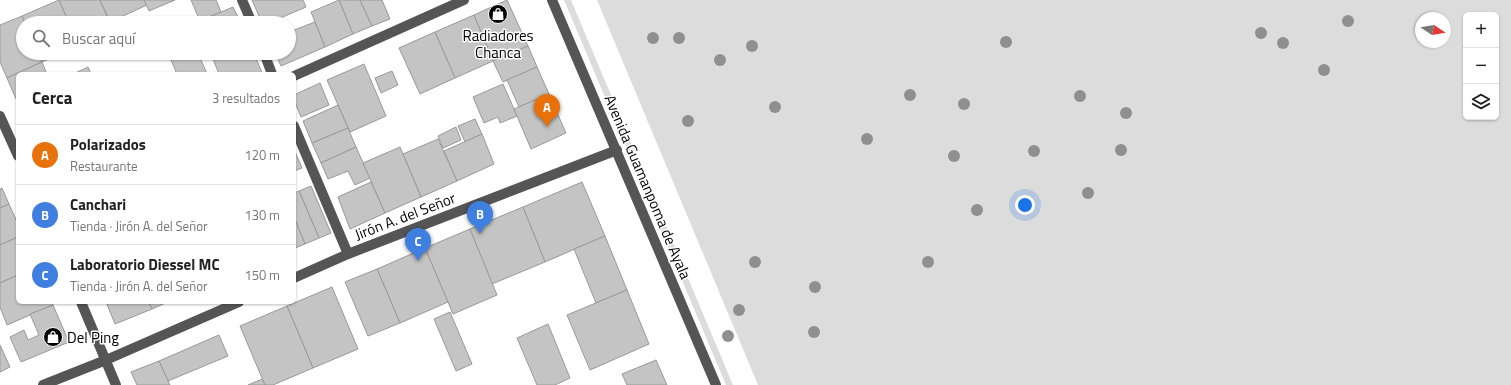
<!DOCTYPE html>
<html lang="es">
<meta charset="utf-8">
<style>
:root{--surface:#fff;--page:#f2f2f2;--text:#222;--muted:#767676;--line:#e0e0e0;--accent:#ea580c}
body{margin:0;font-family:"Titillium Web",sans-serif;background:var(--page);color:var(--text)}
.controls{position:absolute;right:12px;top:12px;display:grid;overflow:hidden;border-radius:6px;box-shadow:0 1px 3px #0004}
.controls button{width:36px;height:36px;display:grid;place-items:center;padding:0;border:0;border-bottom:1px solid var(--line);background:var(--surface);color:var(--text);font:20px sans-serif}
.compass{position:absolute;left:1415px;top:12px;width:36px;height:36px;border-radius:50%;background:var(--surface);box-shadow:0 1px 3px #0004;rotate:102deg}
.you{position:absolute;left:1025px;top:205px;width:14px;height:14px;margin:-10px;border:3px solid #fff;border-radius:50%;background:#1a73e8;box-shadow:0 0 0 6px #1a73e833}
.badge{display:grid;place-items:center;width:26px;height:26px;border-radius:50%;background:var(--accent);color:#fff;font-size:13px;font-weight:700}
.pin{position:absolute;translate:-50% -33px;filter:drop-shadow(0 1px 2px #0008)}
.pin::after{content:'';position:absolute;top:21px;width:14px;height:12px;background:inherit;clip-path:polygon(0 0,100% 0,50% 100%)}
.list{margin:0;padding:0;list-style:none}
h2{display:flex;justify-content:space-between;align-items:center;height:52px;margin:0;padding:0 16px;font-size:17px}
h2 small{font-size:13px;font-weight:400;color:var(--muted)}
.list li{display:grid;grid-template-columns:26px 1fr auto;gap:12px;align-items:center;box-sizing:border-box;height:60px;padding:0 16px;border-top:1px solid var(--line)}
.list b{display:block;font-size:15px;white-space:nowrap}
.list p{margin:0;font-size:13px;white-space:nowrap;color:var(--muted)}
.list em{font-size:13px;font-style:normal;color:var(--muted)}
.icon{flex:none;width:22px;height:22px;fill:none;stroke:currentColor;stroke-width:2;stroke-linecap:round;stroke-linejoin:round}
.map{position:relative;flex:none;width:1511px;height:385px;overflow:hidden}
.search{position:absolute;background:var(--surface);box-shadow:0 1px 3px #0004;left:16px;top:16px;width:280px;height:44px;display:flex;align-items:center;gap:10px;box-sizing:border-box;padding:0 14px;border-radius:22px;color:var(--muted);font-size:15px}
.panel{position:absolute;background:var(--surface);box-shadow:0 1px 3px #0004;left:16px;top:72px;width:280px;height:232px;border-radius:6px}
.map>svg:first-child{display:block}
.green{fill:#dcdcdc;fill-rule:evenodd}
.building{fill:#c4c4c4;stroke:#999}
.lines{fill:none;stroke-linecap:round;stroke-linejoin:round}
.minor{stroke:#555;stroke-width:10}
.tree{fill:#8f8f8f}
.labels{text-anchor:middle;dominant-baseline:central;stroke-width:3;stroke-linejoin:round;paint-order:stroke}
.poi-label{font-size:15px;fill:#000;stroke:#fff}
.street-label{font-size:15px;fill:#000;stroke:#fff}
</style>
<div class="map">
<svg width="1511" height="385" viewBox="0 0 1511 385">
<rect width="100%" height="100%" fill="#fff"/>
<!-- green -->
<g class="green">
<path d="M564 0H571L733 385H726Z"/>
<path d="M597 0H1511V385H758ZM1466 15H1496V117H1466ZM1421 18H1445V42H1421Z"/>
</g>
<!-- building -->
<g class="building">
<path d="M59 0 69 23H25L22 16Z"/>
<path d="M59 0H100L110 23H69Z"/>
<path d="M100 0H144L147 5 110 22Z"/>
<path d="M144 0H175L149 11Z"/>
<path d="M191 0H216L221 12 200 21Z"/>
<path d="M252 0H303L306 7 269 23H262Z"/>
<path d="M339 0H360L372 26 353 34Z"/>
<path d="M339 0 353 34 325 47 311 12Z"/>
<path d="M360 0H382L390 19 372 26Z"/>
<path d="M507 0 528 46 493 61 474 15Z"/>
<path d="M233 7 241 23H200V21Z"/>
<path d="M474 15 493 61 455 78 435 32Z"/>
<path d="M22 16 25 23H23V53H37L42 62 7 78 0 62V25Z"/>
<path d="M315 22 325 47 281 66 275 53H289V32Z"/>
<path d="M435 32 455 78 420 94 399 48Z"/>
<path d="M528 46 537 67 503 82 493 61Z"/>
<path d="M37 53H63L42 62Z"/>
<path d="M168 53H198L207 74H177Z"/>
<path d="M213 53H254L262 73 259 74H219L211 54Z"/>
<path d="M42 62 47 74H18V98L16 99 7 78Z"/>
<path d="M364 64 386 116 350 132 327 80Z"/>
<path d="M88 67 91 74H73Z"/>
<path d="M537 67 549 94 519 107 507 80Z"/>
<path d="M392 71 398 85 381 93 375 78Z"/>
<path d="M320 83 329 105 301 117 294 100V95Z"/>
<path d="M503 84 517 116 500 123 498 117 484 123 473 97Z"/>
<path d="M549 94 566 133 531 149 514 109Z"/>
<path d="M338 105 348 128 312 143 303 121Z"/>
<path d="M475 119 482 134 465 142 458 126Z"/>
<path d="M456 127 461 140 443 148 438 136Z"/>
<path d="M348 128 356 147 321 163 312 143Z"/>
<path d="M482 134 494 164 457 181 444 151Z"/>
<path d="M438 139 457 181 421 197 403 154Z"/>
<path d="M356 147 370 178 355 185 348 171 328 179 321 163Z"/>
<path d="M400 147 421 197 385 213 363 163Z"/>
<path d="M294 149 302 168 294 171Z"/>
<path d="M371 182 385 213 350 229 338 197Z"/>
<path d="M582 182 605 236 545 262 523 207Z"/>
<path d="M311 186 331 233 319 238 299 191Z"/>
<path d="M2 188 9 204 0 208V189Z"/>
<path d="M299 191 319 238 305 244 294 217V193Z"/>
<path d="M9 204 18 224V237L0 245V208Z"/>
<path d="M523 207 545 262 492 284 470 229Z"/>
<path d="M294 217 305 244 295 248 294 244Z"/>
<path d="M470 229 497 295 453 314 425 248Z"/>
<path d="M605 236 627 290 596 303 574 249Z"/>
<path d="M18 237V275L0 283V245Z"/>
<path d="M425 248 448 302 400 323 377 269Z"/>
<path d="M377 269 400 323 368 336 345 282Z"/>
<path d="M18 275V302H51L53 305 7 325 0 307V283Z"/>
<path d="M332 287 358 349 313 368 287 306Z"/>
<path d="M627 290 649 344 590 370 567 315Z"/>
<path d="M106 302H149L152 309 115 324Z"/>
<path d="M149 302H168L152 309Z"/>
<path d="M53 305 69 342 21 362 10 337 24 330 28 340 39 335 30 314Z"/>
<path d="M287 306 313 368 273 385H265L240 326Z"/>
<path d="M450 312 472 364 456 371 434 319Z"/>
<path d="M548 324 570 378 555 385H537L517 338Z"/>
<path d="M219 335 228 356 168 381 159 361Z"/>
<path d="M0 345 10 367 0 372Z"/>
<path d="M656 360 667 385H627L622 374Z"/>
<path d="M159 361 170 385H137L131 372Z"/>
<path d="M262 379 265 385H248Z"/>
</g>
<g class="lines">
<!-- minor -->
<g class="minor">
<path d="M242 0 252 23"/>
<path d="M552 0 716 385"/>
<path d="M264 53 272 74"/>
<path d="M294 76 464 0"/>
<path d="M0 116 18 156"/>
<path d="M294 126 348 254"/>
<path d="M294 278 348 254 617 150"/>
<path d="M81 302 116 385"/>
<path d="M43 385 106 360 239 302"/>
</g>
</g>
<!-- trees -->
<g class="tree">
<circle cx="1348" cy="21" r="6"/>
<circle cx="1261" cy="33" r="6"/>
<circle cx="653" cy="38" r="6"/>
<circle cx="679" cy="38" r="6"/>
<circle cx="1006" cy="42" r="6"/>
<circle cx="1283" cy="43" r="6"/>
<circle cx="752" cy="46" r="6"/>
<circle cx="720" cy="60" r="6"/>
<circle cx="1324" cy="70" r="6"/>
<circle cx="910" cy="95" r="6"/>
<circle cx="1080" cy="96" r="6"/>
<circle cx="964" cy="104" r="6"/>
<circle cx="775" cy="107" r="6"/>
<circle cx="1126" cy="113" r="6"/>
<circle cx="688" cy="121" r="6"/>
<circle cx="867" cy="139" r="6"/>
<circle cx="1121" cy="150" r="6"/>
<circle cx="1034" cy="151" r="6"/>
<circle cx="954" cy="156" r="6"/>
<circle cx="1088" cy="193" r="6"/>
<circle cx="977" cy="210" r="6"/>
<circle cx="755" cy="262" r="6"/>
<circle cx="928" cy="262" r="6"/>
<circle cx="815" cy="287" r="6"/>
<circle cx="739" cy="310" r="6"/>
<circle cx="814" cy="332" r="6"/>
<circle cx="728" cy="336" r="6"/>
</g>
<!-- icons -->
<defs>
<g id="shop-disc" transform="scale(1)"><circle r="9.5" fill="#000" stroke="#fff"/><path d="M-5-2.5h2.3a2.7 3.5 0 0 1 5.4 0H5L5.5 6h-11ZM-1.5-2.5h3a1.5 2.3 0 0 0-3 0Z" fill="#fff"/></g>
</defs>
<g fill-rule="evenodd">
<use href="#shop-disc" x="498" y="14"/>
<use href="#shop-disc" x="53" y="337"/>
</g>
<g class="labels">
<!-- poi labels -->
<g class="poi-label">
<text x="498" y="35">Radiadores<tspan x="498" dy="17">Chanca</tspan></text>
<text x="67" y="337" text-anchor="start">Del Ping</text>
</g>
<!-- street labels -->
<g class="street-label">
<text transform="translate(648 187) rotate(67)">Avenida Guamanpoma de Ayala</text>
<text transform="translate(405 216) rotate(-21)">Jirón A. del Señor</text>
</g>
</g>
</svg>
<div class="controls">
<button>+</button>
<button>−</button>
<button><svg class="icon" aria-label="layers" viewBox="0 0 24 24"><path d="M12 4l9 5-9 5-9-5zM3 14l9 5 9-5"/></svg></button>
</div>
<svg class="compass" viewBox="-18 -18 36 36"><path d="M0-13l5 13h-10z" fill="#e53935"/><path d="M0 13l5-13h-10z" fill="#767676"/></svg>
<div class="you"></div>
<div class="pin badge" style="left:547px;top:127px;background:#e8710a">A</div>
<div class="pin badge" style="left:480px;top:234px;background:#3f7fe0">B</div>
<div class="pin badge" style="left:418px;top:261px;background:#3f7fe0">C</div>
<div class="search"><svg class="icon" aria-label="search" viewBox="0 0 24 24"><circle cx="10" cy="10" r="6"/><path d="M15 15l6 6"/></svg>Buscar aquí</div>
<section class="panel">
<h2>Cerca<small>3 resultados</small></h2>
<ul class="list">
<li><span class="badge" style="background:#e8710a">A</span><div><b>Polarizados</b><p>Restaurante</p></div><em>120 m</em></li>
<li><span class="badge" style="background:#3f7fe0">B</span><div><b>Canchari</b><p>Tienda · Jirón A. del Señor</p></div><em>130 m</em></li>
<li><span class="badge" style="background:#3f7fe0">C</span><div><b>Laboratorio Diessel MC</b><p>Tienda · Jirón A. del Señor</p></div><em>150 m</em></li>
</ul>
</section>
</div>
